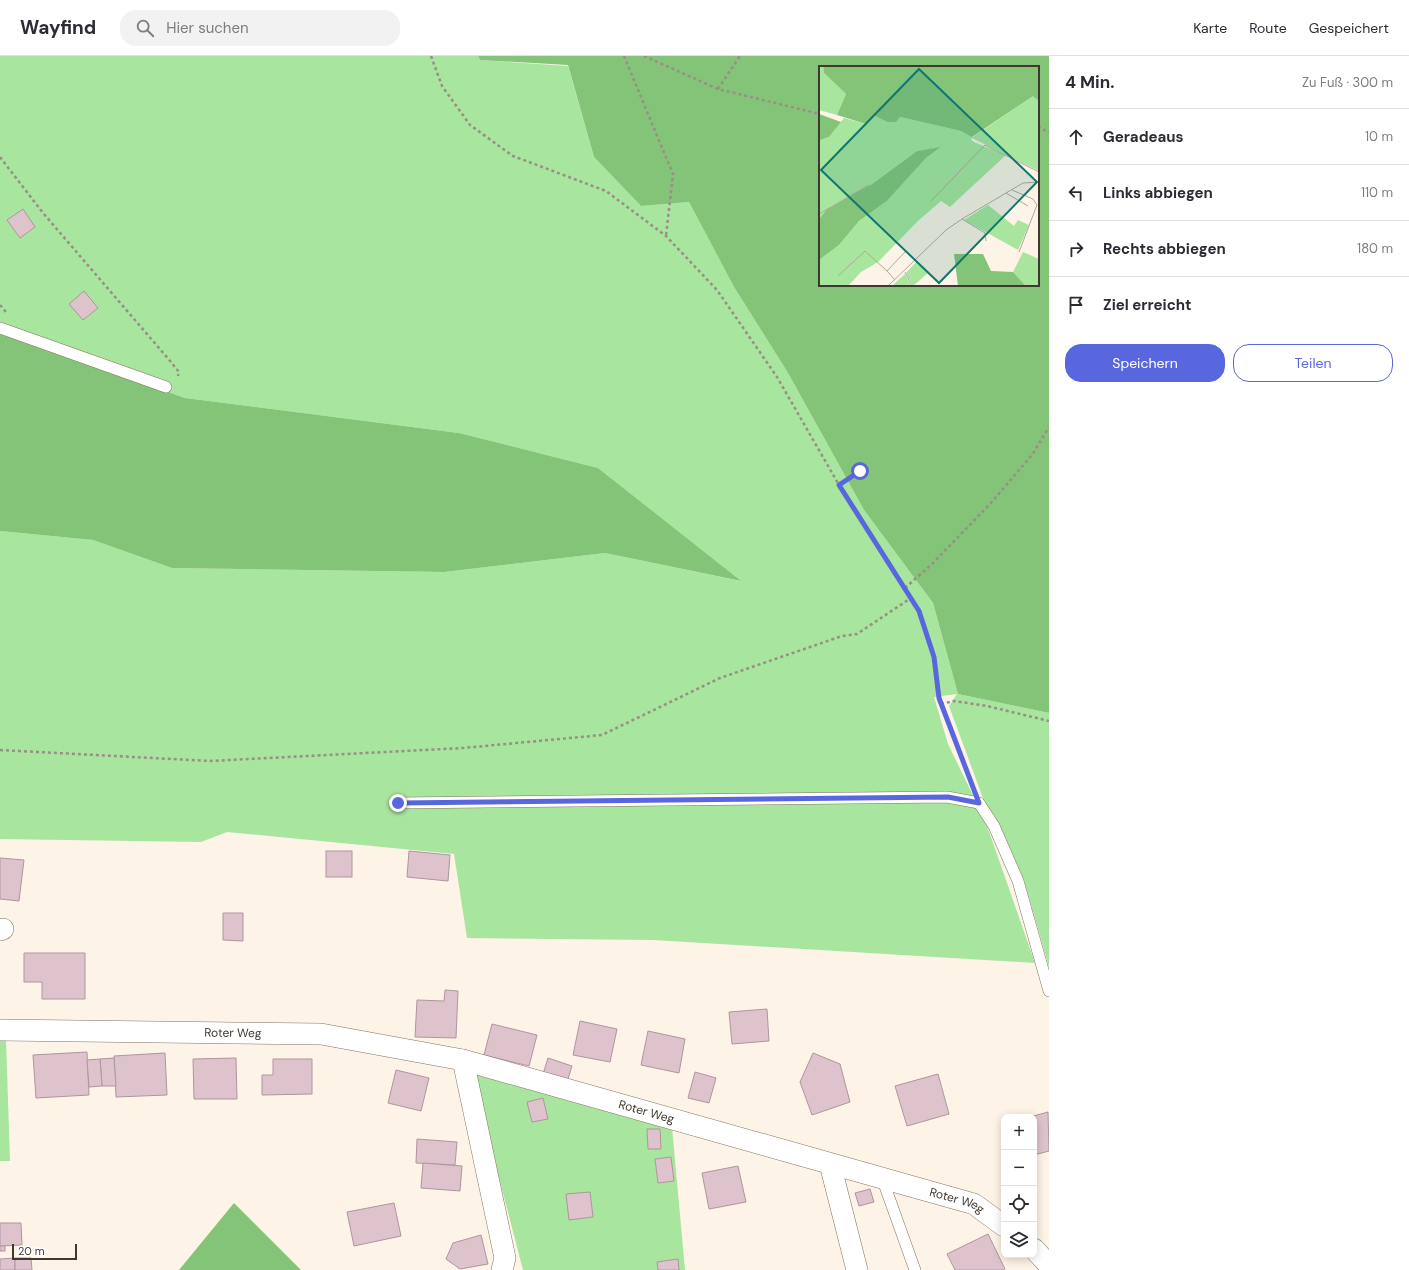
<!DOCTYPE html>
<html lang="de">
<meta charset="utf-8">
<style>
:root{--surface:#fff;--page:#f2f2f3;--text:#2b2b33;--muted:#7c7c81;--line:#e1e1e2;--accent:#5967de}
body{margin:0;font-family:"DM Sans",sans-serif;background:var(--page);color:var(--text)}
.controls{position:absolute;right:12px;bottom:12px;display:grid;overflow:hidden;border-radius:8px;box-shadow:0 2px 10px #0003}
.controls button{width:36px;height:36px;display:grid;place-items:center;padding:0;border:0;border-bottom:1px solid var(--line);background:var(--surface);color:var(--text);font:20px sans-serif}
.scale{position:absolute;left:12px;bottom:10px;width:65px;box-sizing:border-box;padding-left:4px;border:2px solid #3f3830;border-top:0;font-size:11px;line-height:14px;white-space:nowrap;color:#3f3830;-webkit-text-stroke:3px #fff;paint-order:stroke}
.stop{position:absolute;width:12px;height:12px;margin:-9px;border:3px solid #5967de;border-radius:50%;background:#fff}
.stop.end{background:#5967de;border-color:#fff;box-shadow:0 1px 4px #0008}
.list{margin:0;padding:0;list-style:none}
h2{display:flex;justify-content:space-between;align-items:center;height:52px;margin:0;padding:0 16px;font-size:17px}
h2 small{font-size:13px;font-weight:400;color:var(--muted)}
.list li{display:grid;grid-template-columns:26px 1fr auto;gap:12px;align-items:center;box-sizing:border-box;height:56px;padding:0 16px;border-top:1px solid var(--line)}
.list b{display:block;font-size:15px;white-space:nowrap}
.list em{font-size:13px;font-style:normal;color:var(--muted)}
.actions{display:flex;gap:8px;padding:12px 16px}
.actions a{flex:1;padding:9px 0;border:1px solid var(--accent);border-radius:16px;text-align:center;font-size:14px;color:var(--accent)}
.actions .main{background:var(--accent);color:#fff}
.icon{flex:none;width:22px;height:22px;fill:none;stroke:currentColor;stroke-width:2;stroke-linecap:round;stroke-linejoin:round}
.map{position:relative;flex:none;width:1049px;height:1214px;overflow:hidden}
header{display:flex;align-items:center;gap:24px;box-sizing:border-box;height:56px;padding:0 20px;background:var(--surface);border-bottom:1px solid var(--line)}
header strong{font-size:19px}
nav{display:flex;gap:22px;margin-inline-start:auto;font-size:14px}
.search{width:280px;height:36px;background:var(--page);display:flex;align-items:center;gap:10px;box-sizing:border-box;padding:0 14px;border-radius:16px;color:var(--muted);font-size:15px}
main{display:flex}
aside{flex:1;background:var(--surface)}
.map>svg:first-child{display:block}
.green{fill:#a8e59e}
.forest{fill:#84c479;fill-rule:evenodd}
.building{fill:#dec3cd;stroke:#ae959f}
.lines{fill:none;stroke-linecap:round;stroke-linejoin:round}
.service-casing{stroke:#837461;stroke-width:12}
.minor-casing{stroke:#837461;stroke-width:22}
.path{stroke:#988f85;stroke-width:2.5;stroke-dasharray:3 3;stroke-linecap:butt}
.service{stroke:#fff;stroke-width:11}
.minor{stroke:#fff;stroke-width:21}
.route{stroke:#5967de;stroke-width:5}
.labels{text-anchor:middle;dominant-baseline:central;stroke-width:4;stroke-linejoin:round;paint-order:stroke}
.street-label{font-size:12px;fill:#3f3830;stroke:#fff}
.inset-road{fill:none;stroke:#b1a89d;stroke-width:1}
.view{fill:#0f766e;fill-opacity:0.15;stroke:#0f766e;stroke-width:2}
.inset-edge{fill:none;stroke:#3f3830;stroke-width:2}
</style>
<header>
<strong>Wayfind</strong>
<div class="search"><svg class="icon" aria-label="search" viewBox="0 0 24 24"><circle cx="10" cy="10" r="6"/><path d="M15 15l6 6"/></svg>Hier suchen</div>
<nav><a>Karte</a><a>Route</a><a>Gespeichert</a></nav>
</header>
<main>
<div class="map">
<svg width="1049" height="1214" viewBox="0 0 1049 1214">
<rect width="100%" height="100%" fill="#fdf3e6"/>
<!-- green -->
<g class="green">
<path d="M0 0H478L480 4 568 10 594 101 641 150 689 146 734 231 788 317 864 454 933 547 958 638 1049 657V911L1024 824 1000 770 984 745 949 650 957 638 934 641 948 688 985 764 1035 907 654 884 467 882 454 798 227 776 201 786 0 783V475L93 484 172 512 444 516 605 497 740 525 598 412 459 377 185 342 0 276Z"/>
<path d="M6 984 10 1105H0V985Z"/>
<path d="M472 1018 672 1071 685 1214H523Z"/>
</g>
<!-- forest -->
<g class="forest">
<path d="M478 0H1049V657L958 638 933 547 864 454 788 317 734 231 689 146 641 150 594 101 568 9 480 4ZM820 11H1038V229H820Z"/>
<path d="M0 276 185 342 459 377 598 412 741 525 605 497 444 516 172 512 93 484 0 475Z"/>
<path d="M234 1147 301 1214H179Z"/>
</g>
<!-- building -->
<g class="building">
<path d="M23 153 35 171 20 182 7 164Z"/>
<path d="M84 235 98 252 83 264 69 248Z"/>
<rect x="326" y="795" width="26" height="26"/>
<path d="M409 795 450 799 448 825 407 821Z"/>
<path d="M0 802 24 804 19 845 0 843Z"/>
<path d="M223 857H243V885L223 884Z"/>
<path d="M24 897H85V943H42V926H24Z"/>
<path d="M445 934 458 935 456 982 415 981 417 944 444 945Z"/>
<path d="M767 953 769 985 732 988 729 956Z"/>
<path d="M580 965 617 973 610 1006 573 999Z"/>
<path d="M492 968 537 979 529 1010 484 999Z"/>
<path d="M648 975 685 983 679 1017 641 1009Z"/>
<path d="M87 996 89 1039 36 1042 33 999Z"/>
<path d="M165 997 167 1039 116 1041 114 1000Z"/>
<path d="M813 997 840 1008 850 1046 812 1059 800 1026Z"/>
<path d="M114 1002 116 1030H102L100 1003Z"/>
<path d="M236 1002 237 1043H194L193 1003Z"/>
<path d="M548 1002 572 1010 567 1026 543 1018Z"/>
<path d="M100 1003 102 1030 89 1031 87 1004Z"/>
<path d="M273 1003H312V1038L262 1039V1019H273Z"/>
<path d="M396 1014 429 1022 421 1055 388 1047Z"/>
<path d="M695 1016 716 1022 709 1047 688 1042Z"/>
<path d="M938 1018 949 1058 907 1070 895 1030Z"/>
<path d="M543 1042 548 1063 532 1066 527 1046Z"/>
<path d="M1048 1056 1049 1095 1034 1099V1061H1030Z"/>
<path d="M647 1073H660L661 1093H648Z"/>
<path d="M417 1083 457 1086 455 1109 416 1107Z"/>
<path d="M671 1101 674 1125 658 1127 655 1103Z"/>
<path d="M423 1107 462 1110 460 1135 421 1132Z"/>
<path d="M738 1110 746 1146 709 1153 702 1117Z"/>
<path d="M870 1133 874 1146 859 1150 855 1137Z"/>
<path d="M590 1136 593 1161 569 1164 566 1138Z"/>
<path d="M394 1147 401 1180 354 1190 347 1156Z"/>
<path d="M0 1167H21L22 1189 0 1190Z"/>
<path d="M988 1178 1005 1213 1003 1214H955L947 1198Z"/>
<path d="M481 1179 488 1208 460 1213 446 1203 453 1187Z"/>
<rect x="0" y="1190" width="5" height="5"/>
<path d="M15 1202V1214H0V1203Z"/>
<path d="M15 1202H31L32 1214H15Z"/>
<path d="M678 1203 679 1214H658L657 1206Z"/>
</g>
<g class="lines">
<!-- service casing -->
<g class="service-casing">
<g id="service">
<path d="M0 272 166 331"/>
<path d="M398 747 947 741 979 747 994 770 1018 825 1049 935"/>
<path d="M882 1122 915 1214"/>
</g>
</g>
<!-- minor casing -->
<g class="minor-casing">
<g id="minor">
<path d="M0 874 3 873"/>
<path id="s1" d="M0 974 321 978 463 1004 974 1148 1004 1170"/>
<path d="M463 1004 505 1202 502 1214"/>
<path d="M830 1108 857 1214"/>
<path d="M1034 1193 1049 1209"/>
</g>
</g>
<!-- path -->
<g class="path">
<path d="M431 0 442 30 470 69 513 100 606 135 666 180 717 234 777 321 839 429 919 555 934 601 939 642 972 730"/>
<path d="M624 0 673 118 666 180"/>
<path d="M644 0 718 33 820 58"/>
<path d="M718 33 740 0"/>
<path d="M1038 70 1049 77"/>
<path d="M0 101 43 157 171 306 179 316 178 320"/>
<path d="M0 249 6 256"/>
<path d="M839 429 860 415"/>
<path d="M905 532 932 508 990 448 1032 399 1049 371"/>
<path d="M941 648 954 645 987 650 1049 665"/>
<path d="M0 694 210 705 463 692 602 679 720 622 842 580 857 578 911 542"/>
</g>
<!-- service -->
<use href="#service" class="service"/>
<!-- minor -->
<use href="#minor" class="minor"/>
</g>
<g class="lines">
<!-- route -->
<path class="route" d="M398 747 948 741 979 747 939 642 934 601 919 555 839 429 860 415"/>
</g>
<g class="labels">
<!-- street labels -->
<g class="street-label">
<text stroke="none"><textPath href="#s1" startOffset="233">Roter Weg</textPath></text>
<text stroke="none"><textPath href="#s1" startOffset="656">Roter Weg</textPath></text>
<text stroke="none"><textPath href="#s1" startOffset="979">Roter Weg</textPath></text>
</g>
</g>
<!-- overview -->
<g transform="translate(819 10)">
<rect width="220" height="220" fill="#fdf3e6"/>
<path d="M0 0H4L5 7 27 28 18 49 0 44ZM215 29 220 35V105L153 72 152 74 157 77 187 89 131 141 122 135 99 155 59 196 42 206 29 220H0V194L20 179 40 155 68 135 107 92 121 82 98 85 53 118 8 143 0 153V74L10 71 25 52 47 58 56 50 68 56 81 51 142 65 154 71ZM169 139 195 160 199 154 210 159 199 184 145 154ZM204 186 220 193V220H207L194 206ZM98 195 110 206 94 220 87 207ZM86 208 92 220 74 219Z" fill="#a8e59e"/>
<path d="M4 0H220V35L214 30 153 71 142 65 81 51 77 56H68L56 50 47 58 18 49 27 28 5 7ZM0 48 22 56 10 71 1 74ZM122 81 107 92 68 135 40 155 20 179 0 194V153L8 143 53 118 98 85ZM135 188H164L172 205 194 206 207 220H139Z" fill="#84c479"/>
<path class="inset-road" d="M193 124 214 133 218 139 200 186M187 127 209 140M112 135 166 79 220 106M0 148 50 119M143 153 166 167 167 175M86 206 93 220M19 210 46 185 68 205M76 214 68 205 87 185M69 220 127 164 143 153 204 117 220 116"/>
<path class="view" d="M100 3 218 116 120 217 2 104Z"/>
<rect width="220" height="220" class="inset-edge"/>
</g>
</svg>
<div class="controls">
<button>+</button>
<button>−</button>
<button><svg class="icon" aria-label="locate" viewBox="0 0 24 24"><circle cx="12" cy="12" r="6"/><path d="M12 2v4M12 18v4M2 12h4M18 12h4"/></svg></button>
<button><svg class="icon" aria-label="layers" viewBox="0 0 24 24"><path d="M12 4l9 5-9 5-9-5zM3 14l9 5 9-5"/></svg></button>
</div>
<div class="scale">20 m</div>
<div class="stop" style="left:860px;top:415px"></div>
<div class="stop end" style="left:398px;top:747px"></div>
</div>
<aside>
<h2>4 Min.<small>Zu Fuß · 300 m</small></h2>
<ul class="list">
<li><svg class="icon" aria-label="ahead" viewBox="0 0 24 24"><path d="M12 20V5M6 11l6-6 6 6"/></svg><div><b>Geradeaus</b></div><em>10 m</em></li>
<li><svg class="icon" aria-label="left" viewBox="0 0 24 24"><path d="M17 20v-9H6M10 6l-5 5 5 5"/></svg><div><b>Links abbiegen</b></div><em>110 m</em></li>
<li><svg class="icon" aria-label="right" viewBox="0 0 24 24"><path d="M7 20v-9h11M14 6l5 5-5 5"/></svg><div><b>Rechts abbiegen</b></div><em>180 m</em></li>
<li><svg class="icon" aria-label="arrive" viewBox="0 0 24 24"><path d="M6 21V4h12l-3 4 3 4H6"/></svg><div><b>Ziel erreicht</b></div></li>
</ul>
<div class="actions"><a class="main">Speichern</a><a>Teilen</a></div>
</aside>
</main>
